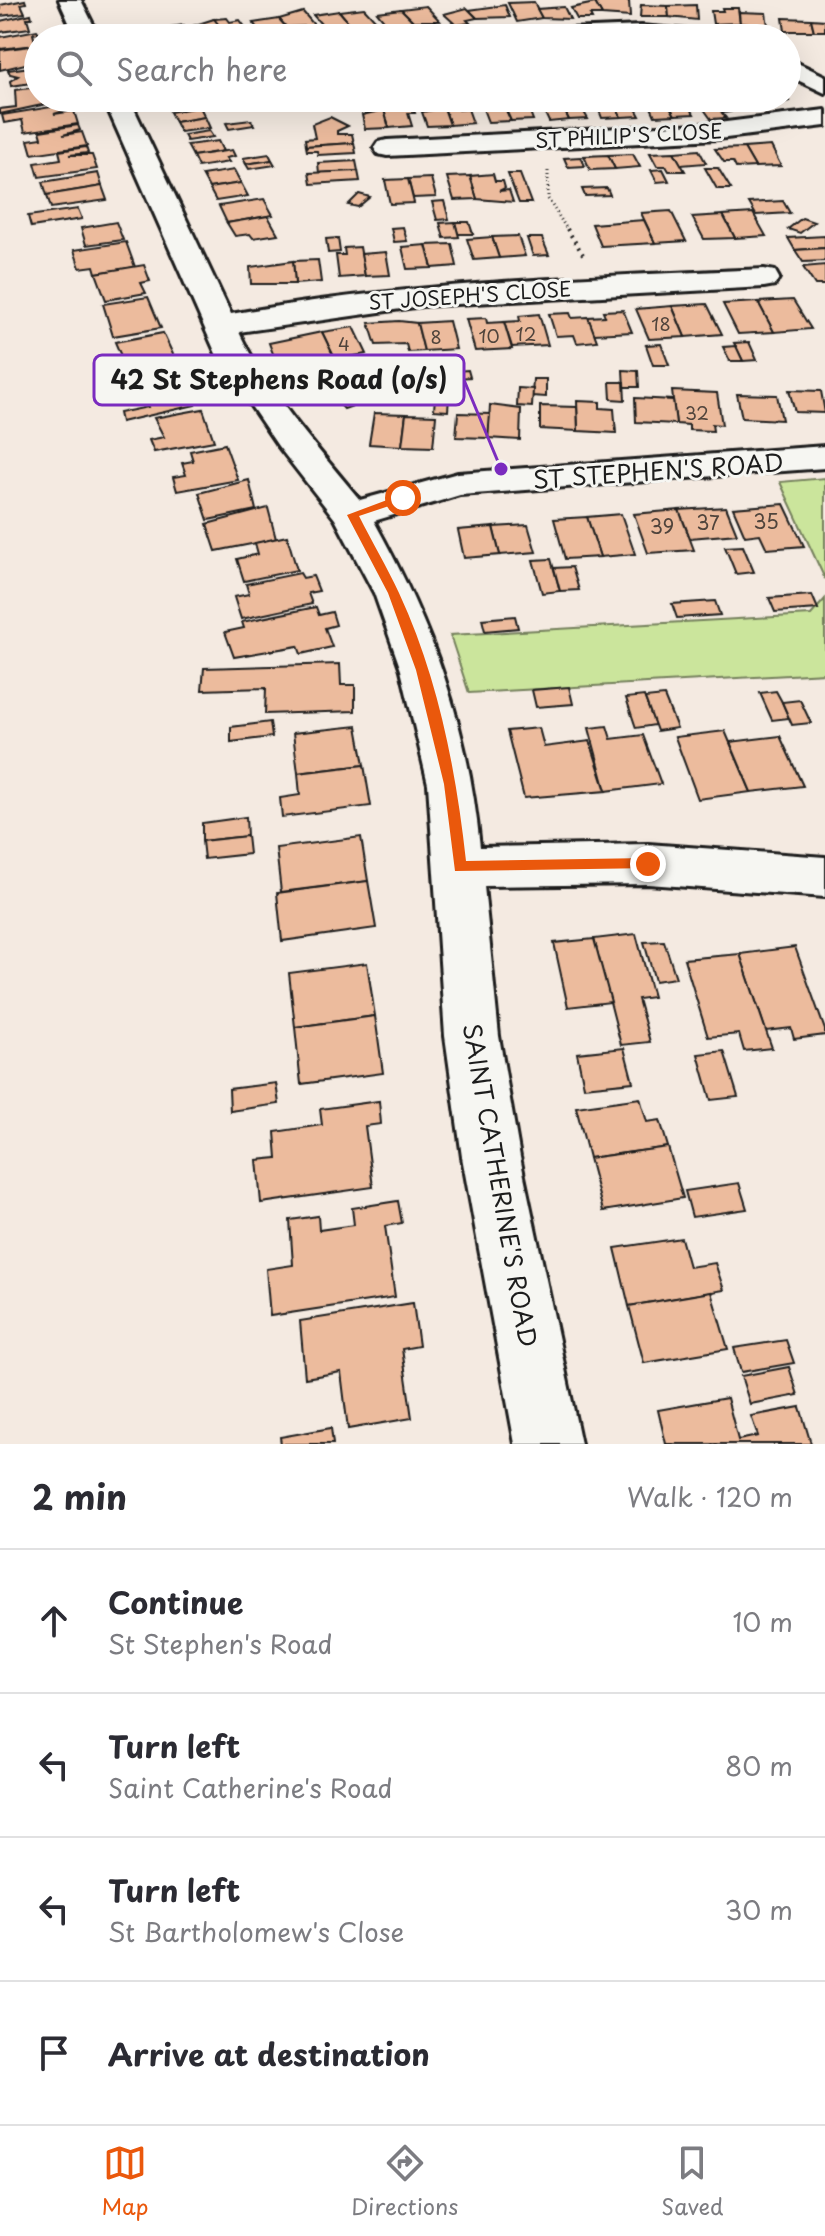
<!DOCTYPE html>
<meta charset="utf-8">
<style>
:root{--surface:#fff;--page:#f7f7f7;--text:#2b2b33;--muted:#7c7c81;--line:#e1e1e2;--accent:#ea580c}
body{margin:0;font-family:"Playpen Sans",sans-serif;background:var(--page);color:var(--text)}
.stop{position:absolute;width:24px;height:24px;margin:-18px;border:6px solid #ea580c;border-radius:50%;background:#fff}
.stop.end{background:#ea580c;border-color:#fff;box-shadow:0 2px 8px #0008}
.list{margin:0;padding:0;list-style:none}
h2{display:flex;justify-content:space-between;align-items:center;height:104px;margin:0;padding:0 32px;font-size:34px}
h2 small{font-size:26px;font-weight:400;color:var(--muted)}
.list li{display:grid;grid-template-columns:52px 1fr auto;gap:24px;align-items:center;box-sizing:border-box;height:144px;padding:0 32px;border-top:2px solid var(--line)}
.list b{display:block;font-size:30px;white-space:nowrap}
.list p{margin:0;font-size:26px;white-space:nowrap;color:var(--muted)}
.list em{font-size:26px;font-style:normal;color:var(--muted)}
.icon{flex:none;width:44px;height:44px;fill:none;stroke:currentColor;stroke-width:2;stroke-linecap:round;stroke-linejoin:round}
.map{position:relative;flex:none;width:825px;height:1444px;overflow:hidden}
.search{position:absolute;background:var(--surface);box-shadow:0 8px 32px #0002;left:24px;right:24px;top:24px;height:88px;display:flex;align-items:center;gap:20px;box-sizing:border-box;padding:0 28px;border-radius:44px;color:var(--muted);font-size:30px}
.sheet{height:680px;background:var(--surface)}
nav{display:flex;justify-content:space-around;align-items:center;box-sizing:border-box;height:112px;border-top:2px solid var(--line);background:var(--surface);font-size:22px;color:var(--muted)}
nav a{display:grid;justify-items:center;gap:4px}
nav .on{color:var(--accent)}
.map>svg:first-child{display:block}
.green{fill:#cbe59c;stroke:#74805c;stroke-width:2}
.building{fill:#ecbb9d;stroke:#1c1c1c;stroke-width:2}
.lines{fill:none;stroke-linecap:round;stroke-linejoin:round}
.minor-casing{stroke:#1c1c1c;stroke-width:6}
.path-far1{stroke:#1c1c1c;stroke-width:3;stroke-dasharray:1 3;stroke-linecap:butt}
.path{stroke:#1c1c1c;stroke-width:4;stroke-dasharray:2 5;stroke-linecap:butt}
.minor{fill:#f6f6f2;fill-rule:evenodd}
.route{fill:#ea580c}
.labels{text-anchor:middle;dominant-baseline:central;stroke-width:6;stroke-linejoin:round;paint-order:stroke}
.far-number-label{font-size:18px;fill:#50443c}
.far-street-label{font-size:20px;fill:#1c1c1c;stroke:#f6f6f2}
.number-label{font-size:20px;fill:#50443c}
.street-label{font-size:24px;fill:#1c1c1c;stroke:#f6f6f2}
.leader{fill:none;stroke:#7b2cbf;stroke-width:3}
.callout-dot{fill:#7b2cbf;stroke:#f6f6f2;stroke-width:3}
.callout{fill:#f6f6f2;stroke:#7b2cbf;stroke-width:3}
.callout-label{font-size:26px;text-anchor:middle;font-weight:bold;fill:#1c1c1c}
</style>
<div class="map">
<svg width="825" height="1444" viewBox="0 0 825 1444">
<rect width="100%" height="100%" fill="#f4eae1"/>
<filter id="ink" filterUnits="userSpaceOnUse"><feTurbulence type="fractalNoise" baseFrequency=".0125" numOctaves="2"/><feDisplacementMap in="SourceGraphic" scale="16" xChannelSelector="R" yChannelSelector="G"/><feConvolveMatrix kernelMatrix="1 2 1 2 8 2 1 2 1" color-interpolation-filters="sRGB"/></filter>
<g filter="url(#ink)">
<!-- green -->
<g class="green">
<path d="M825 478V579L780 482Z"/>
<path d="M825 599V673L469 693 450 635 811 615Z"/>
</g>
<!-- building -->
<g class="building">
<path d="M25 0 26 3 21 4 25 13 0 16V5Z"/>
<path d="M607 0 629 1 630 17 602 15 595 3Z"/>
<path d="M534 2 542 18 517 22 508 3Z"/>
<path d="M595 3 602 15H590L592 19H577L571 8Z"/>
<path d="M505 5 510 17 477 18 469 10Z"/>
<path d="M641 5 668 6 669 17H640Z"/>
<path d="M696 5 697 20 669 17 668 6Z"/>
<path d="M426 6 440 21H413L401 9Z"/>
<path d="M564 7 570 19 542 18 537 9Z"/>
<path d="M364 8 378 23 350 24 339 11Z"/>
<path d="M467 8 477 18 467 20 470 23 456 25 444 14Z"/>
<path d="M722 8H738L740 23 713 24 711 11H723Z"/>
<path d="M401 9 413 21 403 23 405 26 390 28 377 12Z"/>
<path d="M339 11 350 24 327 31 313 15Z"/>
<path d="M303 12 315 26 286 27 279 19Z"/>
<path d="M739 12 766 13 768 26 740 23Z"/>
<path d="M31 14 32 18H27L30 28 0 32V21Z"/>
<path d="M227 18 230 22 240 20 248 31 226 34 214 19Z"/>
<path d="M783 18 811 19 814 31H785Z"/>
<path d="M214 19 226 34 194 38 186 28Z"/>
<path d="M279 19 286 27 262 34 253 23Z"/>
<path d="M811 19 825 20V31H814Z"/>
<path d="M184 25 190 33 179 35 181 38H157L153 33 157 32 155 29Z"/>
<path d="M37 30 39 33 33 34 36 45 0 49V37Z"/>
<path d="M38 45V61L0 70V50Z"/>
<path d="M38 66V82L11 86 10 81 18 76 10 74 8 70Z"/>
<path d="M38 87V98H54L56 102 0 114V109L16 107 15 90Z"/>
<path d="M611 98H634L637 103H633L640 116 621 117Z"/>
<path d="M647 98H665L675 115 655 116Z"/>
<path d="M665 98 685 99 694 114 675 115Z"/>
<path d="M784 98 789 101 753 110 734 99Z"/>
<path d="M611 99 621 117 602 118 595 100Z"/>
<path d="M573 102 580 105 588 119 569 120 560 103Z"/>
<path d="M503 103 511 121 488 122 483 109Z"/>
<path d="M69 104 71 109 54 114 74 111 78 124 25 132 22 120 4 123 2 115Z"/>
<path d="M724 104 730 112 722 113 726 118 711 119 701 105Z"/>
<path d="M412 105 415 113H408L412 126 389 128 384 110Z"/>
<path d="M458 106 459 110 468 109 473 123 450 125 444 107Z"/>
<path d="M562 106 569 120 549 122 542 107Z"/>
<path d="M200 107 205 117 175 122 170 112Z"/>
<path d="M528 107 533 120 511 121 505 108Z"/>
<path d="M444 108 450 125 427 126 422 112Z"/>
<path d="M384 110 389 128 365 129 362 115Z"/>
<path d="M205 117 210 128 180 132 175 122Z"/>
<path d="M330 117 348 126 337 131V134H352L354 143 306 146 305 139 315 138 312 124Z"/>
<path d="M251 120 254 125 229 129 226 123Z"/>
<path d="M78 125 80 130 63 135 82 132 87 146 32 154 28 140 42 138 40 131Z"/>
<path d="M209 131 213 137 187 141 184 135Z"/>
<path d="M218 141 223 151 193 156 187 145Z"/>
<path d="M354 143 356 153 318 155 317 151H307L306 146Z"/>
<path d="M771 146 781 166 755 167 744 148Z"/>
<path d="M86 147 88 153 69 155H92L97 169 39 177 35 163 61 159 59 151Z"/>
<path d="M744 148 755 167 736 168 733 162H724L715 149Z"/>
<path d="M232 150 235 156 226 158 229 162 198 167 193 156Z"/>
<path d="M699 150 706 163 681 165 674 152Z"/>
<path d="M674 152 685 171H669L666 166H657L650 153Z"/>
<path d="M269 154 272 160 246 164 243 158Z"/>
<path d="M633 154 640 167 615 169 608 155Z"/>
<path d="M608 155 615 169 590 170 584 156Z"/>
<path d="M581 157 585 166 568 167 564 158Z"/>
<path d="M272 160 275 165 249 169 246 164Z"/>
<path d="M356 161 358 171 319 173 318 163Z"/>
<path d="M705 168H718L731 189H717Z"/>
<path d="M663 169 669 181 657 182 651 170Z"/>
<path d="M234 170 241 183 209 188 202 175Z"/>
<path d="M358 171 360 181 311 184 309 173Z"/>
<path d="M98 173 102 186 47 195 43 182Z"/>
<path d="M493 174 495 181H503L505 188 499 191 509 190 513 202 477 199 470 176Z"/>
<path d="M508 174H520L531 203H519Z"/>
<path d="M470 176 477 199 454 200 447 177Z"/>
<path d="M431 178 436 197 413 198 408 179Z"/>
<path d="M408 179 414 203 390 204 385 180Z"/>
<path d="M241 183 248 196 216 201 209 188Z"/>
<path d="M102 186 107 200 51 208 47 195Z"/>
<path d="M607 188 610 195 585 196 582 189Z"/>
<path d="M359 194 370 197 358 207 348 205Z"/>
<path d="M264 199 273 215 227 223 219 206Z"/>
<path d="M444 201 449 219 437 220 432 202Z"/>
<path d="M783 201 790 213 756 215 749 203Z"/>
<path d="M78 209 82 219 31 227 28 216Z"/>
<path d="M671 211 686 241 655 243 641 213Z"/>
<path d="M753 213 766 236 735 238 723 215Z"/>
<path d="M723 215 735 238 704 239 692 217Z"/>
<path d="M268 216 278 234 253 238 250 234 235 236 227 223Z"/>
<path d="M802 218 814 222 800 233 788 229Z"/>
<path d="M644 220 655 243 601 246 592 224Z"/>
<path d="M116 222 123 240 86 245 81 228Z"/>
<path d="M455 222H469L473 234H458Z"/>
<path d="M455 222 459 237 444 238 440 223Z"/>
<path d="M403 227 407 241 394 242 391 228Z"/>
<path d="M518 236 525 256 499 258 492 237Z"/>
<path d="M825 236V248L795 250 788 238Z"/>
<path d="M492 237 499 258 474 260 467 239Z"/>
<path d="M338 238 340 252 328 253 326 239Z"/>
<path d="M527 238H542L549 255 533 256Z"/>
<path d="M126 242 135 267 96 273 94 266 80 268 74 250Z"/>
<path d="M452 244 457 266 432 268 426 245Z"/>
<path d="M426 245 432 268 407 269 402 247Z"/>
<path d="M360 247 365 276 339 278 336 255H345L344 248Z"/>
<path d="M825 248V261L803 262 795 250Z"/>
<path d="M386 252 390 275 365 276 361 254Z"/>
<path d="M318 260 321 282 295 284 293 261Z"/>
<path d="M293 261 295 284H251L250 267Z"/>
<path d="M144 265 150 281 141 283 146 293 106 300 96 273Z"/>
<path d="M825 265V285H815L803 267Z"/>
<path d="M148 297 161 328 113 336 103 304Z"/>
<path d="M793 300 811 329 774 332 758 302Z"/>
<path d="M758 302 774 332 738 334 723 304Z"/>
<path d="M707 304 722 334 685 337 672 306Z"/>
<path d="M672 306 685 337 649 339 636 309Z"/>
<path d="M623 310 632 332 594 334 588 317 605 316 603 311Z"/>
<path d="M570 313 572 318 588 317 597 341 577 343 574 335 556 336 549 314Z"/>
<path d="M539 314 548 345 512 347 504 322 520 321 519 316Z"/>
<path d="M486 318 487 323 504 322 512 349 475 351 466 319Z"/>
<path d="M399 321 417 323 424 351 408 352 406 344 376 345 369 323Z"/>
<path d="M449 321 456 349 424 351 417 323Z"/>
<path d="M354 327 367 354 335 359 322 332Z"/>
<path d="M322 332 335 359 301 364 297 355 275 359 269 343Z"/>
<path d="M163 333 178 365 129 375 115 342Z"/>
<path d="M749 342 757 360 743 361 734 343Z"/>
<path d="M661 344 669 365H653L646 345Z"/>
<path d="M736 346 743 361H730L723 347Z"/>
<path d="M181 370 195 405 121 422 119 413 148 407 138 378Z"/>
<path d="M468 370 470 377 445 379 442 372Z"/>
<path d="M623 370 638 371 639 387H624Z"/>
<path d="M533 379H546V397L532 396Z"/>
<path d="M610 382H624L625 400 611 399Z"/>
<path d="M518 388 533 389 532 407 517 406Z"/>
<path d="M789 390 821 391 825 413 795 412Z"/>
<path d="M365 391 372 399 344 409 336 400Z"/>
<path d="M672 391 717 393 722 425 712 424 713 431 689 430V425L676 424Z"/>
<path d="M737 394 777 395 782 420 742 418Z"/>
<path d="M435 397H449L448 411 434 410Z"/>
<path d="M635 398 673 400 676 424 636 422Z"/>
<path d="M577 401 600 402V408L614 409 616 433 578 431Z"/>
<path d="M490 405 521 409 520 440 488 438Z"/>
<path d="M540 406 577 407 578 431 540 429Z"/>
<path d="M203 409 214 441 154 452 149 440 164 437 154 418Z"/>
<path d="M374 413 406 414 402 446 369 444Z"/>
<path d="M458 413 490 414 488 438 456 437Z"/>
<path d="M406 414 436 415 433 447 402 446Z"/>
<path d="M225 444 238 480 177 491 173 477 186 475 182 463 193 461 190 451Z"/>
<path d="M249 480 256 510 208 520 199 493Z"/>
<path d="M784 504 804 546 767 549 760 534 745 536 733 508Z"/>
<path d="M726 507 737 534 690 538 679 510Z"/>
<path d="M268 508 276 539 216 551 207 524Z"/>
<path d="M679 510 694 550 648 553 634 514Z"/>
<path d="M621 514 635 554 600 557 587 517Z"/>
<path d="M587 517 600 557 565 559 554 519Z"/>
<path d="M528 525 536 552 500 555 493 527Z"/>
<path d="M493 527 500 555 464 558 458 530Z"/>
<path d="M287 536 297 570 244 581 237 559 258 554 255 543Z"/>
<path d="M743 546 754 572 736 574 725 547Z"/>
<path d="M551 559 560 591 542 593 533 560Z"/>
<path d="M572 567 579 590 560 591 554 568Z"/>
<path d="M300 573 303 578 313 576 319 591 308 593 312 604 241 619 234 597 249 594 246 584Z"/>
<path d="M812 595 818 609 775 612 769 598Z"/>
<path d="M715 601 720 615 677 618 672 604Z"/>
<path d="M316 607 319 615 332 612 336 625 325 628 332 647 301 654 298 646 234 657 225 632 244 628 242 622Z"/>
<path d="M515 616 518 628 485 631 482 619Z"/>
<path d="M340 664 341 685H355V711L265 714 266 688 202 690 204 668Z"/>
<path d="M569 687 573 704 536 707 532 690Z"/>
<path d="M776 691 782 702 789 718 772 720 760 693Z"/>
<path d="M644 696 655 725 636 728 626 698Z"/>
<path d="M664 696 677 728 657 731 645 698Z"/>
<path d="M800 700 811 723 792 725 782 702Z"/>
<path d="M270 722 272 737 231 742V727Z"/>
<path d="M357 726 364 765 298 773 293 733Z"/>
<path d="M607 726 611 739 643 735 661 784 606 791 589 728Z"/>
<path d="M539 728 544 747 590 741 606 791 524 798 507 731Z"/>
<path d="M725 731 751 792 698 799 675 737Z"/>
<path d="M780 736 803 786 751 792 730 742Z"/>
<path d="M364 765 371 806 282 817 280 798 300 795 298 773Z"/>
<path d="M246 817 247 836 202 841V823Z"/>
<path d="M247 836 249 854 204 859 202 841Z"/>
<path d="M361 837 368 881 281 892 276 848Z"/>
<path d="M368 881 376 928 282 941 277 893Z"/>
<path d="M636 934 653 997 638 999 650 1042 621 1045 594 939Z"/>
<path d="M594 939 611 1002 568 1007 554 943Z"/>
<path d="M664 941 676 978 655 981 644 942Z"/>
<path d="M795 947 825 1030V1035L794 1039 791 1028 766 1031 740 954Z"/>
<path d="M740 954 766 1031 772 1048 744 1051 739 1034 708 1037 684 959Z"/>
<path d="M367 963 375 1016 295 1027 289 973Z"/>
<path d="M375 1016 383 1073 301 1084 295 1027Z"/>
<path d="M624 1048 633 1082 584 1087 577 1053Z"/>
<path d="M724 1051 738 1097 711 1100 698 1054Z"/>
<path d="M276 1083 279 1104 230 1111 229 1089Z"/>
<path d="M640 1098 647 1122 660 1120 668 1147 589 1158 576 1107Z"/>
<path d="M379 1101 381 1124 365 1126 373 1187 261 1203 257 1160 277 1158 275 1132 322 1125 320 1109Z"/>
<path d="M668 1147 683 1198 603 1211 589 1158Z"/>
<path d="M739 1183 747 1209 692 1217 685 1191Z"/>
<path d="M398 1201 402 1223 385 1226 395 1297 270 1316 266 1269 293 1265 290 1220 318 1216 319 1230 354 1225 352 1208Z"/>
<path d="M681 1238 689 1267 715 1263 724 1290 629 1306 615 1248Z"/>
<path d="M711 1292 728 1349 644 1363 629 1306Z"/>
<path d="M413 1303 419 1346 402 1349 412 1418 348 1429 341 1372 305 1378 300 1321Z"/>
<path d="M786 1340 794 1363 741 1372 734 1348Z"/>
<path d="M789 1367 798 1395 750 1404 741 1376Z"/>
<path d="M727 1398 738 1440 758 1436 751 1416 800 1407 811 1444H666L658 1410Z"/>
<path d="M331 1428 333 1444H281L280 1437Z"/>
</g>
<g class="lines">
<!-- minor casing -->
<g class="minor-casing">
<g id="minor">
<path d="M59 0H81L100 38H76Z"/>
<path d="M641 26 699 31 711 38H507L519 31Z"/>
<path d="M787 58 825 76V93L787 75Z"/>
<path d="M103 98H129L231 314C407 282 585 277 764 269L775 271 779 278 775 285 764 287 422 306 239 332C268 394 317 447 360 500L458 473 825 446V468L460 495 374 521C433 627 468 725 480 847L648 844 825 857V897L648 884 484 886 499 1036 520 1157 581 1444H515L462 1157 445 1036 428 784 401 670 374 593 335 519 278 446 217 356Z"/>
<path d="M825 110V126L718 139 387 156 378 154 374 148 378 142 387 140 718 123Z"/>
</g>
</g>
<!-- path-far1 -->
<path class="path-far1" d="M548 171V199L568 231"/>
<!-- path -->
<path class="path" d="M567 229 584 256"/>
<!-- minor -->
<use href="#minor" class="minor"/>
</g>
</g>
<!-- route -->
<path class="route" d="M403 494 407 500 359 516C372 542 387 567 399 593 438 677 456 770 466 861L648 858 653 860V868L455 871 444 784 416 670 388 593 347 515Z"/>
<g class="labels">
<!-- far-number labels -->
<g class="far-number-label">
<text x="661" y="323">18</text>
<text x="526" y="333">12</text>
<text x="489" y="335">10</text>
<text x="436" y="336">8</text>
<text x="344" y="343">4</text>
<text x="697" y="412">32</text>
</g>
<!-- far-street labels -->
<g class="far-street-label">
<text transform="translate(629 135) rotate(-3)">ST PHILIP'S CLOSE</text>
<text transform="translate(470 295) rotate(-4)">ST JOSEPH'S CLOSE</text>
</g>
<!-- number labels -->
<g class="number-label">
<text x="766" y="521">35</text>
<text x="708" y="522">37</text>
<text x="662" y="526">39</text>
</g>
<!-- street labels -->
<g class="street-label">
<text transform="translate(658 470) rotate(-4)">ST STEPHEN'S ROAD</text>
<text transform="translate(501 1185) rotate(80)">SAINT CATHERINE'S ROAD</text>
</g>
</g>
<!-- callouts -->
<path class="leader" d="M501 469L464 380"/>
<circle class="callout-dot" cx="501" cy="469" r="8"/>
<rect class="callout" x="94" y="355" width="370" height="50" rx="8"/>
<g class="callout-label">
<text x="279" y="389">42 St Stephens Road (o/s)</text>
</g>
</svg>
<div class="stop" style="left:403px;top:498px"></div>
<div class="stop end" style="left:648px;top:864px"></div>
<div class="search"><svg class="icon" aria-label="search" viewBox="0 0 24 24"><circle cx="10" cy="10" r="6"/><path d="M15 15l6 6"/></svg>Search here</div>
</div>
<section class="sheet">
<h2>2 min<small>Walk · 120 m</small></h2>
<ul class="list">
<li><svg class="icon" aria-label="ahead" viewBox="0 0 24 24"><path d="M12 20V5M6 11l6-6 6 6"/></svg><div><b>Continue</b><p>St Stephen's Road</p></div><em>10 m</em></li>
<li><svg class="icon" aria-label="left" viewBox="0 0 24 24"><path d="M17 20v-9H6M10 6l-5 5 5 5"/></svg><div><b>Turn left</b><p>Saint Catherine's Road</p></div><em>80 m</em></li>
<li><svg class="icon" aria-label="left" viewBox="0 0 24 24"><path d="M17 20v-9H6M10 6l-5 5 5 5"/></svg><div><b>Turn left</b><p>St Bartholomew's Close</p></div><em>30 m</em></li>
<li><svg class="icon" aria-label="arrive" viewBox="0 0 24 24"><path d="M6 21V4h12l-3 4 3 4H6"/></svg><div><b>Arrive at destination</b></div></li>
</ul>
</section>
<nav>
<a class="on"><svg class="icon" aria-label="map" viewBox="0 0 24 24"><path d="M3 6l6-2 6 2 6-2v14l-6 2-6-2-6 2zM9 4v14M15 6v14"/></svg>Map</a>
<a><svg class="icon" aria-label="directions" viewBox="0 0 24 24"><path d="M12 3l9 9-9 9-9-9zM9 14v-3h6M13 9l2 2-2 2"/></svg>Directions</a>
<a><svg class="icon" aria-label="saved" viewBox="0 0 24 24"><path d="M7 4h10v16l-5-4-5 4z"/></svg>Saved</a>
</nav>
